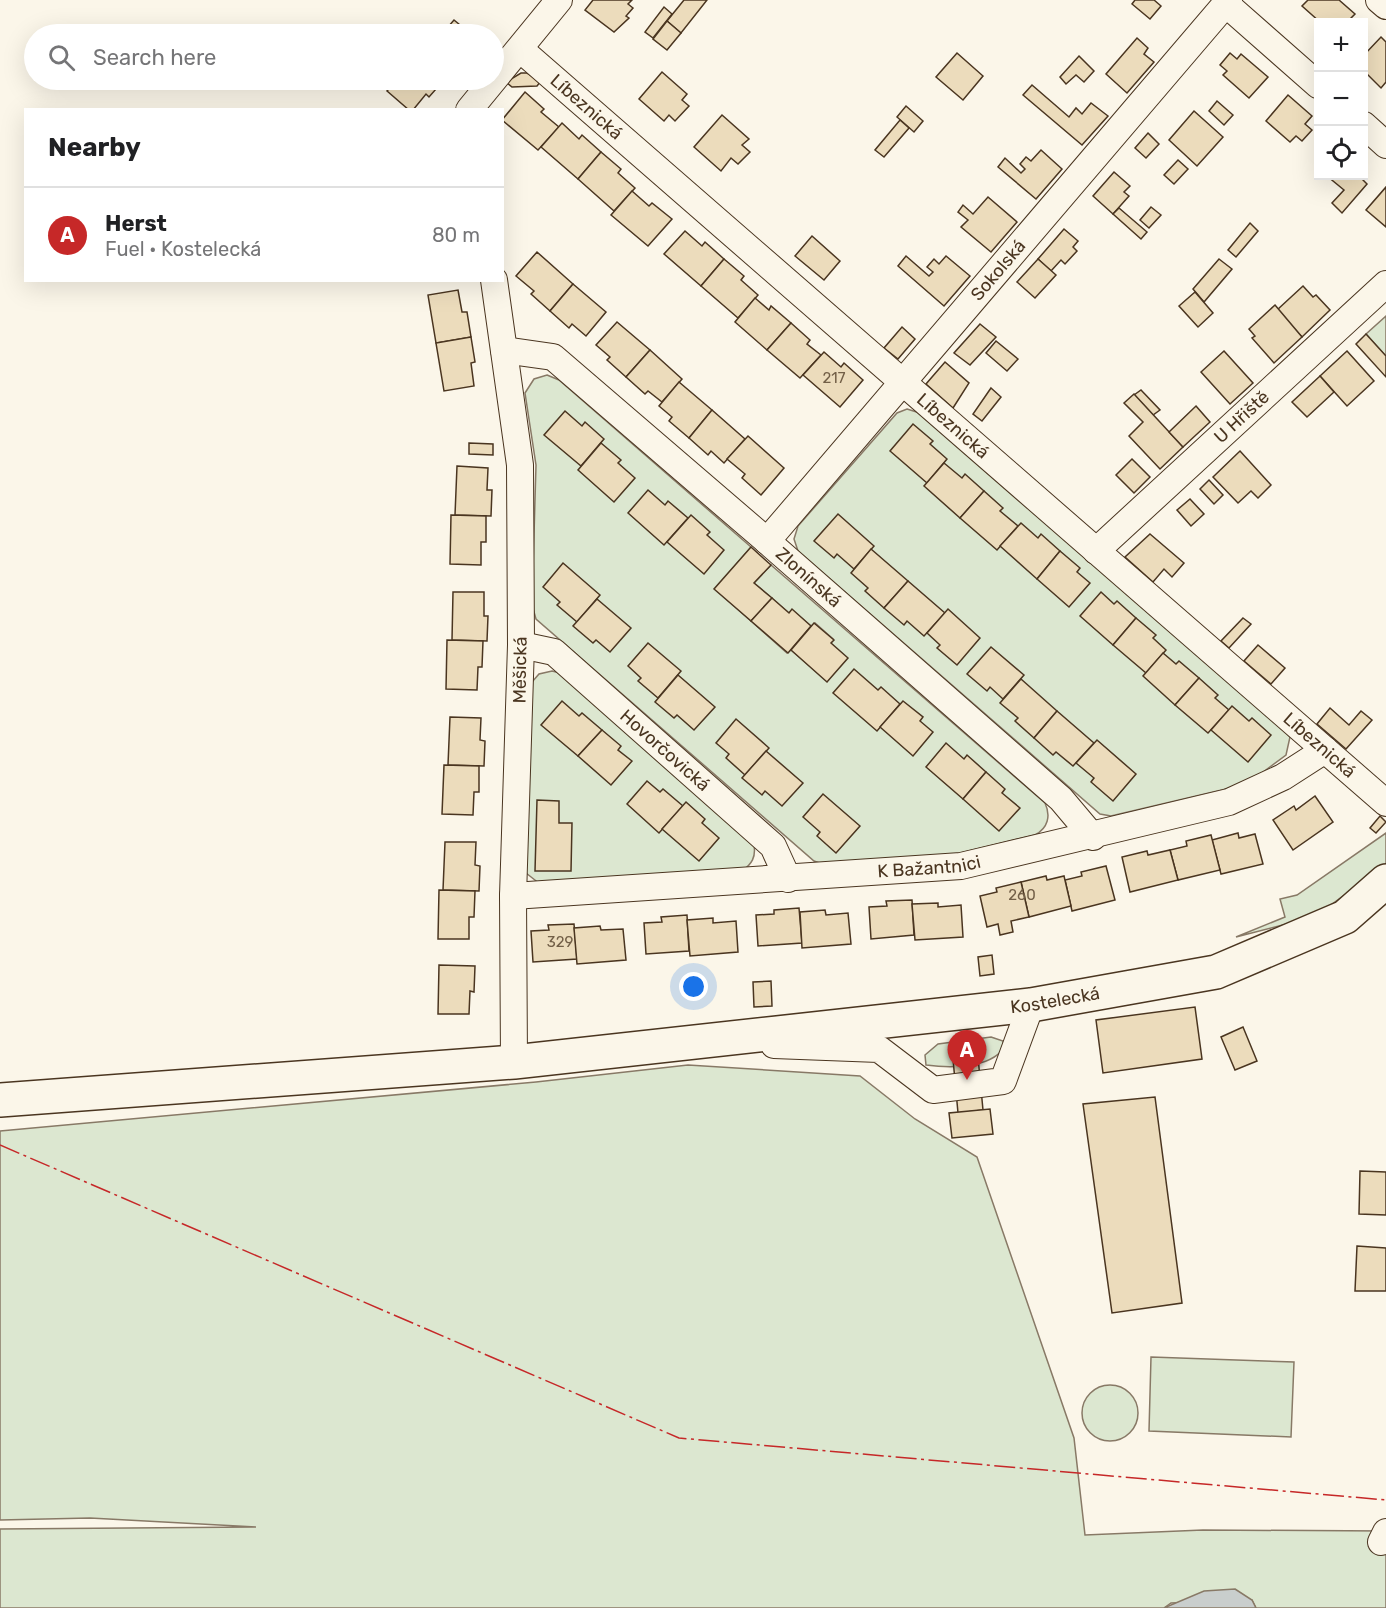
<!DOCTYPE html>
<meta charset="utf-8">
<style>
:root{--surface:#fff;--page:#f6f6f6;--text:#202124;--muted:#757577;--line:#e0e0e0;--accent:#c62828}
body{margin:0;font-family:Rubik,sans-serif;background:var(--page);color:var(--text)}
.controls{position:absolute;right:18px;top:18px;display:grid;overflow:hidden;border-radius:0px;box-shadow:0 6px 24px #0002}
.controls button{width:54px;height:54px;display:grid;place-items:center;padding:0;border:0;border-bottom:2px solid var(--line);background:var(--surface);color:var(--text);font:30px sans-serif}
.you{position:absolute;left:694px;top:987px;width:21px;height:21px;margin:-15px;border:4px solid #fff;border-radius:50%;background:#1a73e8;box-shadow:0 0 0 9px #1a73e833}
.badge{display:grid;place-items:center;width:39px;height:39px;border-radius:50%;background:var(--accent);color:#fff;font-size:20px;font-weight:700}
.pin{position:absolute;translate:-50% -50px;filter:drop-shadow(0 2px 3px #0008)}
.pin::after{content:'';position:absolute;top:32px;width:21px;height:18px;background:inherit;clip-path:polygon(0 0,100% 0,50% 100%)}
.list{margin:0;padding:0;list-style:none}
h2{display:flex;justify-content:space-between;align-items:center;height:78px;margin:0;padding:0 24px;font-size:26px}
h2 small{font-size:20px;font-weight:400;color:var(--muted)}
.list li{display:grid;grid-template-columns:39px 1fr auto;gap:18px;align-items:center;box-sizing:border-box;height:96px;padding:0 24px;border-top:2px solid var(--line)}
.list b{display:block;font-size:22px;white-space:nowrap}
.list p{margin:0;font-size:20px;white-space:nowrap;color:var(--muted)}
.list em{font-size:20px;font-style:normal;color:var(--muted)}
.icon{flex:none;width:33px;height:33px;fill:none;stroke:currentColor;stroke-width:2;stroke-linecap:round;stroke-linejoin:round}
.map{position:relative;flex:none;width:1386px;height:1608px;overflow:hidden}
.search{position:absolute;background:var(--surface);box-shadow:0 6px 24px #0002;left:24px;top:24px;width:480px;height:66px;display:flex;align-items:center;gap:15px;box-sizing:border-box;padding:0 21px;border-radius:33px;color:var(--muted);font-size:22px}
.panel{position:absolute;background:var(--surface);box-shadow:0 6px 24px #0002;left:24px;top:108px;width:480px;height:174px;border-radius:0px}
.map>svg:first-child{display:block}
.green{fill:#dce7d0;stroke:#887966;stroke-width:1.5}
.water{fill:#c9cecd;stroke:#887966;stroke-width:1.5}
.building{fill:#ecdcbc;stroke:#4a3520;stroke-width:1.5}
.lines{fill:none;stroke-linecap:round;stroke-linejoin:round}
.minor-casing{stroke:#4a3520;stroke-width:28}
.major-casing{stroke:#4a3520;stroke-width:36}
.minor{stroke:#fbf6e9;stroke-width:26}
.major{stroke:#fbf6e9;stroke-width:33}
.power{stroke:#c62828;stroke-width:1.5;stroke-dasharray:21 4.5 3 4.5;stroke-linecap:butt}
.labels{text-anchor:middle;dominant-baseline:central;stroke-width:4.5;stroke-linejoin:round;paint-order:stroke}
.number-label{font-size:15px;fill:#725f47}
.street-label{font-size:18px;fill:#4a3520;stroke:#fbf6e9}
</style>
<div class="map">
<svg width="1386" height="1608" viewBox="0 0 1386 1608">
<rect width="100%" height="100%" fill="#fbf6e9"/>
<!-- green -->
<g class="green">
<path d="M1386 316V356L1366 334Z"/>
<path d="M547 375 559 380 751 547 715 589 787 653 791 650 827 681 831 643 833 639 815 623 811 626 792 610 789 613 754 583 771 565 1045 803C1051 816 1048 828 1035 835L944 857 825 865 814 861 536 619 532 605 536 465 525 393 534 379Z"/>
<path d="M907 409 923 414 1282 726 1290 737 1286 755 1247 784 1111 816 1100 814 798 551 794 539 798 526 897 413Z"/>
<path d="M552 671 560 673 754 845C756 857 752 864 742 871L540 884 526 873 532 682 539 674Z"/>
<path d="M1386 833V865L1314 917 1236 937 1285 917 1280 899 1297 895Z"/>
<path d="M991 1037 1003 1041 1004 1048C989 1069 949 1068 926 1065L925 1055 938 1044Z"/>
<path d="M688 1065 860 1076 915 1119 977 1157 1074 1438 1085 1535 1203 1530 1386 1531V1608H1256L1252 1600 1171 1603 1164 1608H0V1529L256 1527 90 1518 0 1520V1131L536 1082Z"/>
<path d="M1151 1357 1294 1362 1291 1437 1149 1431Z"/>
<circle cx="1110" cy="1413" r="28"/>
</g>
<!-- water -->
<path class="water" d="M1235 1589 1252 1600 1256 1608H1164L1204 1591Z"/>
<!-- building -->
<g class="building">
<path d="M593 0H632L628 4 633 8 626 16 629 18 614 32 585 10Z"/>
<path d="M684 0H707L681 33 667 21Z"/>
<path d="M1135 0H1154L1161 6 1150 19 1132 4Z"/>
<path d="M1308 0H1339L1355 14 1347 22H1320L1302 6Z"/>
<path d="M664 7 672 14 653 38 645 32Z"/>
<path d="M454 20 471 34H442Z"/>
<path d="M667 21 681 33 667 50 653 39Z"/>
<path d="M1381 37 1386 42V82L1381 88 1364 71V55Z"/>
<path d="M1137 38 1148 48 1144 54 1154 62 1127 93 1106 74Z"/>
<path d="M957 53 983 76 963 100 936 77Z"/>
<path d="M1230 53 1237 59 1241 54 1268 77 1249 98 1223 75 1227 71 1220 65Z"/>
<path d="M1079 56 1094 71 1084 82 1076 75 1066 84 1060 77Z"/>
<path d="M662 72 687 94 682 100 689 106 675 121 669 115 664 121 639 99Z"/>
<path d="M521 73H527L541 81 537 86 512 87 506 82Z"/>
<path d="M397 80H444L429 97 426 94 413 110H409L387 91Z"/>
<path d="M1032 85 1069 117 1076 108 1082 114 1091 103 1108 116 1082 145 1023 95Z"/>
<path d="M525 92 544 109 541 112 559 127 538 150 502 120Z"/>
<path d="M1288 95 1312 116 1305 124 1312 130 1302 141 1296 136 1290 142 1266 121Z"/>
<path d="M1217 101 1233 115 1224 125 1209 111Z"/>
<path d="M906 106 923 121 914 132 897 117Z"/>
<path d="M1194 111 1223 137 1197 166 1169 140Z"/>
<path d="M722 115 749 139 742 145 750 152 738 164 731 158 721 171 694 147Z"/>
<path d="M900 120 909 128 884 157 875 150Z"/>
<path d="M562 123 579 139 582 135 601 152 578 179 541 147Z"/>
<path d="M1148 133 1159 144 1146 158 1135 148Z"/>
<path d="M1041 150 1062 169 1036 199 998 167 1005 158 1021 173 1025 169 1020 164 1026 157 1031 161Z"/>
<path d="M601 152 621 169 618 173 635 188 614 211 578 179Z"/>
<path d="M1178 160 1188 169 1174 184 1164 175Z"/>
<path d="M1114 172 1130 186 1124 192 1129 196 1113 214 1093 196Z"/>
<path d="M1327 176H1359L1367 184 1342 213 1332 203 1344 190Z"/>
<path d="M1386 187V227L1366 210Z"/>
<path d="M632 191 649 206 652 203 672 219 648 246 611 215Z"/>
<path d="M988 197 1017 222 991 252 961 227 968 220 958 212 963 205 973 214Z"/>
<path d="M1151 207 1161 215 1149 228 1140 220Z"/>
<path d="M1119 208 1147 232 1141 239 1113 214Z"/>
<path d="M1250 223 1258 231 1236 257 1228 250Z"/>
<path d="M1064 229 1078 241 1073 247 1077 251 1065 264 1061 260 1051 271 1038 259Z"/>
<path d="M685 231 702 246 705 242 724 259 701 286 664 254Z"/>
<path d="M812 236 840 261 824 280 795 256Z"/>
<path d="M537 252 573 284 550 311 531 294 534 291 516 276Z"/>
<path d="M906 256 929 276 933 272 927 267 934 259 939 264 946 256 970 276 944 306 898 266Z"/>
<path d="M724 259 744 276 741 280 758 295 738 318 701 286Z"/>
<path d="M1038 259 1056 275 1035 298 1017 282Z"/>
<path d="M1219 259 1232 269 1204 302 1193 289Z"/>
<path d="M573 284 606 312 586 336 572 324 569 328 550 311Z"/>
<path d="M1303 286 1313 297 1316 295 1330 310 1302 337 1277 310Z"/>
<path d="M458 290 462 312H467L471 337 436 343 428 295Z"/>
<path d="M1195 292 1213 313 1198 327 1179 306Z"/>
<path d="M755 298 769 310 771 306 791 323 767 350 735 322Z"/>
<path d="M1275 305 1302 337 1274 363 1252 338 1255 336 1249 329Z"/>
<path d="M617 322 650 350 626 377 607 360 610 357 596 345Z"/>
<path d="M791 323 810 340 807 344 821 355 800 378 767 350Z"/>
<path d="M980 324 996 337 970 365 954 353Z"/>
<path d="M902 327 915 339 898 359 884 348Z"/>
<path d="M1366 334 1386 356V377L1356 344Z"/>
<path d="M471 337 475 362 471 363 474 386 444 391 436 343Z"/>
<path d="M996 341 1018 359 1007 371 986 353Z"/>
<path d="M650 350 682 379 662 402 648 391 645 394 626 377Z"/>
<path d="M1224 351 1253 383 1230 404 1201 372Z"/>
<path d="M1347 351 1374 381 1347 406 1320 376Z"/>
<path d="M824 352 841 367 844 363 863 380 840 407 803 375Z"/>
<path d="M945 362 969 383 953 408 926 384Z"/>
<path d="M1320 376 1334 392 1307 417 1292 402Z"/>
<path d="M679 382 712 410 689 438 669 421 672 417 659 406Z"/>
<path d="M991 388 1001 397 982 421 973 414Z"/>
<path d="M1141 390 1160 410 1153 415 1134 395Z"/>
<path d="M1134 394 1183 447 1160 469 1129 436 1143 422 1124 403Z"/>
<path d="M1196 406 1210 422 1183 447 1169 432Z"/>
<path d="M712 410 745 439 724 463 711 451 708 455 689 438Z"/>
<path d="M565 411 582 426 585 422 604 439 581 466 544 435Z"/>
<path d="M913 424 933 441 930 444 947 459 927 483 890 451Z"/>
<path d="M748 436 784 468 761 495 742 478 745 474 727 459Z"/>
<path d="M469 443 493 444V455L469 454Z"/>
<path d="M601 443 621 460 618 463 635 478 614 502 578 470Z"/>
<path d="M1240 451 1271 485 1258 498 1251 491 1238 503 1213 477Z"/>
<path d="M1132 459 1150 477 1134 493 1116 475Z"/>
<path d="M944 463 962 478 965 474 984 491 960 518 924 486Z"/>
<path d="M457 466 488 468 487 490H492L491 516 455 515Z"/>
<path d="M1209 480 1223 495 1214 504 1200 489Z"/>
<path d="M648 490 665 505 668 501 688 518 664 545 628 513Z"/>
<path d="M984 491 1003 508 1000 511 1018 526 997 550 960 518Z"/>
<path d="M1190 499 1204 514 1191 526 1177 510Z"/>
<path d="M838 514 874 546 854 569 837 554 834 558 814 541Z"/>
<path d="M451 515 486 516V542H481V565L450 564Z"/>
<path d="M691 515 710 532 707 535 724 550 704 574 667 542Z"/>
<path d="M1021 523 1038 538 1041 534 1060 551 1037 579 1000 546Z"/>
<path d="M1150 534 1184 563 1172 577 1164 569 1153 582 1125 557Z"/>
<path d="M751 547 771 565 754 583 772 598 751 621 714 589Z"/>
<path d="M871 549 908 581 884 608 865 591 868 588 851 573Z"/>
<path d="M1060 551 1080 568 1077 572 1090 583 1069 607 1037 579Z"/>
<path d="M563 563 600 595 577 622 557 605 560 602 543 587Z"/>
<path d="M908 581 945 613 924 636 907 621 904 625 884 608Z"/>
<path d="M453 592H484V616H488L487 641 452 640Z"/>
<path d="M1101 592 1114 604 1117 601 1136 618 1113 645 1080 616Z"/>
<path d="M772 598 789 613 792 609 811 626 788 653 751 621Z"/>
<path d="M597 599 631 628 610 652 596 640 593 643 573 626Z"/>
<path d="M948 609 980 638 957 665 937 648 940 645 927 633Z"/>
<path d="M1136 618 1156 635 1153 638 1166 650 1146 673 1113 645Z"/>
<path d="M1243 618 1251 624 1229 648 1221 641Z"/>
<path d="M814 623 834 640 831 643 848 658 827 682 791 650Z"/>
<path d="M447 640 483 641 482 667H478L477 690 446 689Z"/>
<path d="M648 643 681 671 658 698 638 681 641 678 628 666Z"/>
<path d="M1258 645 1285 668 1271 684 1244 661Z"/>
<path d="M991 647 1024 675 1003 699 990 687 987 691 967 674Z"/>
<path d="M1163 653 1176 664 1179 661 1199 678 1175 705 1143 676Z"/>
<path d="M854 669 878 690 881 687 900 704 877 731 833 693Z"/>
<path d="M678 675 715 707 694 730 677 715 674 718 655 702Z"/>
<path d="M1199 678 1218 695 1215 698 1229 710 1208 733 1175 705Z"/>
<path d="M1021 679 1057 711 1034 738 1015 721 1018 718 1000 703Z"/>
<path d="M562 701 579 716 582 713 602 730 578 756 541 725Z"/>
<path d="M903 701 923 717 920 721 933 732 913 756 880 727Z"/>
<path d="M1232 706 1249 721 1252 718 1271 735 1248 762 1211 730Z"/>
<path d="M1330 708 1349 725 1361 711 1372 720 1346 749 1317 724Z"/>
<path d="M1057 711 1094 743 1073 766 1056 752 1053 755 1034 738Z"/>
<path d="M450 717 481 718 480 740 485 741 484 766 448 765Z"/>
<path d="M736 719 769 748 745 775 726 758 729 754 716 743Z"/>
<path d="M602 730 621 746 618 750 632 761 611 785 578 756Z"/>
<path d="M1097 740 1136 774 1113 801 1091 782 1094 778 1076 763Z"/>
<path d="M946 743 964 759 967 755 986 772 963 799 926 767Z"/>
<path d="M766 751 803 783 782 806 765 791 762 795 742 778Z"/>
<path d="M444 765 479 766V792H474L473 815 442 814Z"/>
<path d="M986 772 1005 789 1002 793 1020 808 999 831 963 799Z"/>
<path d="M647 781 660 792 663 789 683 806 659 833 627 804Z"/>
<path d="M823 794 860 826 836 853 817 836 820 832 803 817Z"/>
<path d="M1315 796 1333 822 1293 850 1273 820 1294 806 1296 810Z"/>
<path d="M537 800 559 801V823H572L571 871H535Z"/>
<path d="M686 802 705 819 702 823 719 838 699 861 662 829Z"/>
<path d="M1380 816 1386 822 1376 833 1370 828Z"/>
<path d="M1238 833 1239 838 1255 834 1263 864 1221 874 1212 840Z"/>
<path d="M1211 835 1220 870 1178 880 1170 850 1187 846 1186 841Z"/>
<path d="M445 842H476L475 865 480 866 479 891 443 890Z"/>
<path d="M1170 850 1178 880 1130 892 1122 857 1147 851 1148 855Z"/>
<path d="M1106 866 1115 900 1072 911 1065 880 1082 876 1081 872Z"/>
<path d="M1046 876 1047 880 1064 876 1071 906 1029 917 1021 882Z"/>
<path d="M1021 882 1029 917 1011 921 1013 932 1000 935 998 924 987 927 980 896 997 892 996 888Z"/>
<path d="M439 890 475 891 474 917H469V939H438Z"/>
<path d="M912 900 914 935 871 939 869 907 887 906 886 901Z"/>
<path d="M938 903V907L961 905 963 937 915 940 912 904Z"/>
<path d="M799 908 802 943 758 946 756 915 774 914V910Z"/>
<path d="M825 910 826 915 848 913 851 944 802 948 800 912Z"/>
<path d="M687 915 689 951 646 954 644 923 662 922 661 917Z"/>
<path d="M713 918V923L736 921 738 952 690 956 687 920Z"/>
<path d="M574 924 577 959 533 962 531 931 549 930 548 925Z"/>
<path d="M600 926 601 930 623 929 626 960 577 964 574 928Z"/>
<path d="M992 955 994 974 980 976 978 957Z"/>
<path d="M439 965 475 966 474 992 470 991 469 1014H438Z"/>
<path d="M771 981 772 1006 754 1007 753 982Z"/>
<path d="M1195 1007 1202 1059 1103 1073 1096 1020Z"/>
<path d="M1243 1027 1257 1061 1235 1070 1221 1037Z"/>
<path d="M978 1057 983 1110 958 1113 953 1059Z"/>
<path d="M1155 1097 1182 1303 1112 1313 1083 1104Z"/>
<path d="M990 1109 993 1134 952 1138 949 1113Z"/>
<path d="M1360 1171 1386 1172V1215L1359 1214Z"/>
<path d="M1357 1246 1386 1248V1291H1355Z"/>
</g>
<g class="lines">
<!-- minor casing -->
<g class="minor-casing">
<g id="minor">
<path d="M1379 0 1386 6"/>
<path d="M1226 4 1318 85"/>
<path id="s1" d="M520 49 1386 803"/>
<path d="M469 110 559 0"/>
<path d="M1364 125 1386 145"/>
<path d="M494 280 520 465 521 645 513 896 514 1062"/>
<path id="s2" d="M504 350 553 357 767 541 1061 799 1093 837"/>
<path id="s3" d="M767 541 1229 0"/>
<path id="s4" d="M1096 551 1386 284"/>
<path id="s5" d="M521 645 554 652 773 846 788 879"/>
<path id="s6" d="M513 896 961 866 1229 802 1283 777 1325 750"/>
<path d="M774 1045 879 1049 933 1090 1003 1081 1031 1005"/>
<path d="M1381 1542 1386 1532"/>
</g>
</g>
<!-- major casing -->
<g class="major-casing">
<g id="major">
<path id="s7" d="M0 1100 514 1062 1031 1005 1216 972 1345 917 1386 881"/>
</g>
</g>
<!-- minor -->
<use href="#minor" class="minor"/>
<!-- major -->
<use href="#major" class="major"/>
<!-- power -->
<path class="power" d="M0 1145 679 1438 1386 1500"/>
</g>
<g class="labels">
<!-- number labels -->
<g class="number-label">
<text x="834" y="378">217</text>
<text x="1022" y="895">260</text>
<text x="560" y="942">329</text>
</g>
<!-- street labels -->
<g class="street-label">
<text stroke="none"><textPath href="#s1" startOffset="88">Líbeznická</textPath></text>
<text stroke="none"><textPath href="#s3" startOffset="356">Sokolská</textPath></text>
<text stroke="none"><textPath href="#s4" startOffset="198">U Hřiště</textPath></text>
<text stroke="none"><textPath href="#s1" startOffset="574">Líbeznická</textPath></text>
<text stroke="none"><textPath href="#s2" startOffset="387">Zlonínská</textPath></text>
<text transform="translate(520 670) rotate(-89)">Měšická</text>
<text stroke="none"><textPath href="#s1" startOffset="1060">Líbeznická</textPath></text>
<text stroke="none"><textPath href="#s5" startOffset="182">Hovorčovická</textPath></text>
<text stroke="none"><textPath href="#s6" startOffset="417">K Bažantnici</textPath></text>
<text stroke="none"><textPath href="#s7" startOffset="1060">Kostelecká</textPath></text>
</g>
</g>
</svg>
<div class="controls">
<button>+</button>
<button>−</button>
<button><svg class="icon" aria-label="locate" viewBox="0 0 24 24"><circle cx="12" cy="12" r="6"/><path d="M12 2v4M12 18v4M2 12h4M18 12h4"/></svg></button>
</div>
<div class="you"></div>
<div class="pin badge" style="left:967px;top:1080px">A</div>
<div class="search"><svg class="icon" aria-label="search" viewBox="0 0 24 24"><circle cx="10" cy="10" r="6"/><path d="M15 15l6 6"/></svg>Search here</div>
<section class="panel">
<h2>Nearby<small></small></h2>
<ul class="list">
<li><span class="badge">A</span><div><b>Herst</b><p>Fuel · Kostelecká</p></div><em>80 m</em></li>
</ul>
</section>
</div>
